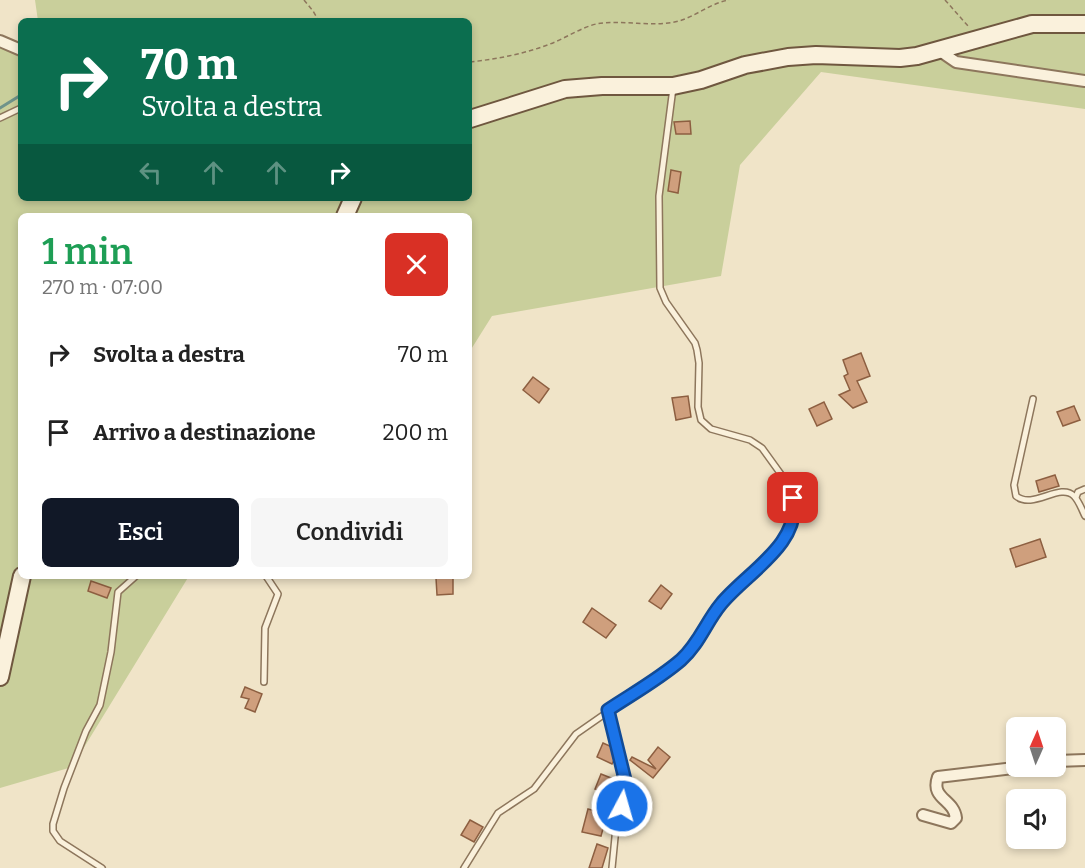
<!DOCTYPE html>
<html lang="it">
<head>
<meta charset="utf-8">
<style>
	:root { --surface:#fff; --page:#f6f6f6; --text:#222; --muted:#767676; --accent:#111827 }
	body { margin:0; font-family:Bitter,serif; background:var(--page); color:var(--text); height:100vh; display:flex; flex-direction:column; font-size:22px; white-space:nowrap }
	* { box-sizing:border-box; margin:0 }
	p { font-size:20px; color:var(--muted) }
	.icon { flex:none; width:33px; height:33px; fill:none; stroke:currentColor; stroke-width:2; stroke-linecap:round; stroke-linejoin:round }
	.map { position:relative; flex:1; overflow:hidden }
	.panel { position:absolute; left:18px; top:213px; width:454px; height:366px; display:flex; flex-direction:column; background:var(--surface); border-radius:9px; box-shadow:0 3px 9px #0003 }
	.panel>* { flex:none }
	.hud { position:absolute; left:18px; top:18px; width:454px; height:183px; border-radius:9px; box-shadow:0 3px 9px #0003; background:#0b6e4f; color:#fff; overflow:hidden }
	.needle { width:39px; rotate:3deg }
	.tools { position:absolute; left:1006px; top:717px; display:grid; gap:12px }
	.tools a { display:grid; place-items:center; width:60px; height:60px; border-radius:9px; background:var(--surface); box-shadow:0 3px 9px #0003; font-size:30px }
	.pin { position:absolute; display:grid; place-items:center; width:51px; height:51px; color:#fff; margin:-26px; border-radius:12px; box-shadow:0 3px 9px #0006 }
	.me { position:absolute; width:66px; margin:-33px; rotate:6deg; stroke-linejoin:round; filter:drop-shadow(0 0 4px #0008) }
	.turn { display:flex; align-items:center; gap:21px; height:126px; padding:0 24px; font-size:27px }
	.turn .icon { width:78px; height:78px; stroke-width:2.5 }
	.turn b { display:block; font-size:42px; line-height:51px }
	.lanes { display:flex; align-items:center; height:57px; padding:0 24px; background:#0003; justify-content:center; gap:30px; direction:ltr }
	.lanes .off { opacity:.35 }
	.round { display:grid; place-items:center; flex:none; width:63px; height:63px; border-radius:9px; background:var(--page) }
	.overview { display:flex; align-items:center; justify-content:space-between; height:102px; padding:0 24px }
	h1 { font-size:36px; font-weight:600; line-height:45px; color:#1e9e55 }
	.button { display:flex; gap:12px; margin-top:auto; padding:12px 24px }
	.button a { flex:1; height:69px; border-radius:9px; background:var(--accent); color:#fff; font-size:24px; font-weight:600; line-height:69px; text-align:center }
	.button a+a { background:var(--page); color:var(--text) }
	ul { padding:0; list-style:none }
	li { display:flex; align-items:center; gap:18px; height:78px; padding:0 24px }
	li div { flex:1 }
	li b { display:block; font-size:22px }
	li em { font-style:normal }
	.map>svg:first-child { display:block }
	.green { fill:#c9cf9b }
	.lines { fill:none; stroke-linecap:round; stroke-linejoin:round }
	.stream { stroke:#6f938a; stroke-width:3 }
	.building { fill:#cf9f7d; stroke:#8d5f41; stroke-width:1.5 }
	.lane-casing { stroke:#8d765c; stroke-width:8 }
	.street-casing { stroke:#8d765c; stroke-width:14 }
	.secondary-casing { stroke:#6f573f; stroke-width:20 }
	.path { stroke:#8d765c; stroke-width:1.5; stroke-dasharray:4.5 3; stroke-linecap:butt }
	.lane { stroke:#faf1dc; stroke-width:5 }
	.street { stroke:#faf1dc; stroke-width:10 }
	.secondary { stroke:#faf1dc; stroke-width:16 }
	.route-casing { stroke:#114b97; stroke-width:15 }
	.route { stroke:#1a73e8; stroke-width:10 }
</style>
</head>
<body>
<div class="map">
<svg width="1085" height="868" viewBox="0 0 1085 868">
	<rect width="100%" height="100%" fill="#f0e4c8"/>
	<!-- green -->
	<path class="green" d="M35,0H1085V109L821,72L740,165L721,276L492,316L470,351V216H21V576H189L72,767L0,788V45L21,55V198H470V21H38Z"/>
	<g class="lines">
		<!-- stream -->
		<path class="stream" d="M0,108L21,95"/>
	</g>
	<!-- building -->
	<g class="building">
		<path d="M690,121L691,134H676L674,122Z"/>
		<path d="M671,170L681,172L678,193L668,191Z"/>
		<path d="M861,353L870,376L857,381L867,402L853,408L839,395L850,390L844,376L848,374L843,360Z"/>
		<path d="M533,377L549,389L539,403L523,390Z"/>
		<path d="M688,396L691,417L676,420L672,398Z"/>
		<path d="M824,402L832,419L817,426L809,409Z"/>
		<path d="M1074,406L1080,420L1063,426L1057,412Z"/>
		<path d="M1055,475L1059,486L1039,492L1036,481Z"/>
		<path d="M1040,539L1046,557L1016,567L1010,549Z"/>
		<path d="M453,577V594L437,595L436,578Z"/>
		<path d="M91,581L111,588L107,598L88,591Z"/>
		<path d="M661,585L672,594L661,609L649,601Z"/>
		<path d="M592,608L616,625L606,638L583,622Z"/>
		<path d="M245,687L262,694L255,712L245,708L249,699L241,697Z"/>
		<path d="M603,743L612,747L615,758L612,764L597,757Z"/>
		<path d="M658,747L670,757L653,778L630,760L632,757L656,769L648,760Z"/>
		<path d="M601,774L616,780L610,795L595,789Z"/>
		<path d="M588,809L607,814L601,836L582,832Z"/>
		<path d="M470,820L483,827L474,842L461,835Z"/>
		<path d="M597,844L608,848L602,868H589Z"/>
	</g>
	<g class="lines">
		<defs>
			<g id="lane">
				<path d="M0,118L21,108"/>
				<path d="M1033,399L1014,485L1016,496C1033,510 1060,482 1074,496C1079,501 1082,510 1085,516"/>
				<path d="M1076,497L1078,492L1085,489"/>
				<path d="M264,682L265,628L278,594L266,576"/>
				<path d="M608,710L627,788L617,817L612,868"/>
				<path d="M102,868L60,841L53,831V824L64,788L86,731L100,705L111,652L118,592L136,576"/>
				<path d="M464,868L498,813L534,789L576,734L675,665L691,651L716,610L727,596L770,557L793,520L794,506L788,484L762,448L750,440L711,429L701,420L698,407L699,363L697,350L695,343L666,302L660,288L659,196L673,88"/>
			</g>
			<g id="street">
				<path d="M0,41L21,50"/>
				<path d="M940,51L956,62L1085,81"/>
				<path d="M1056,761L1085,760"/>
				<path d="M923,815L951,823L956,818C954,799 930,799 938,777L1031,766"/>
			</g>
			<g id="secondary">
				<path d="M470,119L565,89L602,86H673L701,80L745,65L788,57L816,55L900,58L917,56L1032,24H1085"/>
				<path d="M345,216L353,198"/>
				<path d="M0,677L22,576"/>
			</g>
		</defs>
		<!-- lane casing -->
		<use href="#lane" class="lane-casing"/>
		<!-- street casing -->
		<use href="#street" class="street-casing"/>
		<!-- secondary casing -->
		<use href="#secondary" class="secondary-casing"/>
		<!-- path -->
		<g class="path">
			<path d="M304,0L313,11L319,21"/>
			<path d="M945,0L968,26"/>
			<path d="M470,62C497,59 524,54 550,44C566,38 580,28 596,24C623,19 652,28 679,21C696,16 711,3 729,0"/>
		</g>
		<!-- lane -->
		<use href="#lane" class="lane"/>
		<!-- street -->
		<use href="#street" class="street"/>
		<!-- secondary -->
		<use href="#secondary" class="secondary"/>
	</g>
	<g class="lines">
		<defs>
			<path id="route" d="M622,806L627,788L608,710C632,694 659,679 681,660C699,644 706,622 721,604C746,573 802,544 793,498"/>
		</defs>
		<!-- route casing -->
		<use href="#route" class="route-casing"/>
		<!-- route -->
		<use href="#route" class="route"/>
	</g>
</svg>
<div class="tools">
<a><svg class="needle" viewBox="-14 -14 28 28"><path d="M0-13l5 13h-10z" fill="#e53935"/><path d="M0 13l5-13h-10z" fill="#767676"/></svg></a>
<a><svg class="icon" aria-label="sound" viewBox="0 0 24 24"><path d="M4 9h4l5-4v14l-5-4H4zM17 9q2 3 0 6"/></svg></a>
</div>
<div class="pin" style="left:793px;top:498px;background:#d93025"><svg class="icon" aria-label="arrive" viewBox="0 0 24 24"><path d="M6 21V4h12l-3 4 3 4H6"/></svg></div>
<svg class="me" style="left:622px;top:806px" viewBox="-20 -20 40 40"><circle r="17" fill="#1a73e8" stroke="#fff" stroke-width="3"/><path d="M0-11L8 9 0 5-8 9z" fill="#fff"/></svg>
<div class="hud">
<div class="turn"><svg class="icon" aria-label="right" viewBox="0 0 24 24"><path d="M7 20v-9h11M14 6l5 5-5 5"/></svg><div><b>70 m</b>Svolta a destra</div></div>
<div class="lanes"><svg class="icon off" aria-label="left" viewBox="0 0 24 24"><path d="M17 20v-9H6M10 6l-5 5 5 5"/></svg><svg class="icon off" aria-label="ahead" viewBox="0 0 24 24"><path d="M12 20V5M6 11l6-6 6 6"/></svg><svg class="icon off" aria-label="ahead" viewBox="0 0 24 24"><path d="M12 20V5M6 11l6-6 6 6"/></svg><svg class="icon" aria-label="right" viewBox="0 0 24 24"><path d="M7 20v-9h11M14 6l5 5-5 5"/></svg></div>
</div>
<section class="panel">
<div class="overview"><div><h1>1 min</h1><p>270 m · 07:00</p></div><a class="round" style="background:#d93025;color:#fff"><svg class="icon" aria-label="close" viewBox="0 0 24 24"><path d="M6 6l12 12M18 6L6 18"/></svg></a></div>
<ul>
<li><svg class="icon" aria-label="right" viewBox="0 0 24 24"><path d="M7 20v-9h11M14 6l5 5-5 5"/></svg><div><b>Svolta a destra</b></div><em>70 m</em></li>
<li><svg class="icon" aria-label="arrive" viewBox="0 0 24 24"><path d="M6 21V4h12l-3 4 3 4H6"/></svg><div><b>Arrivo a destinazione</b></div><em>200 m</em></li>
</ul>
<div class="button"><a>Esci</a><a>Condividi</a></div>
</section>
</div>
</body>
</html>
